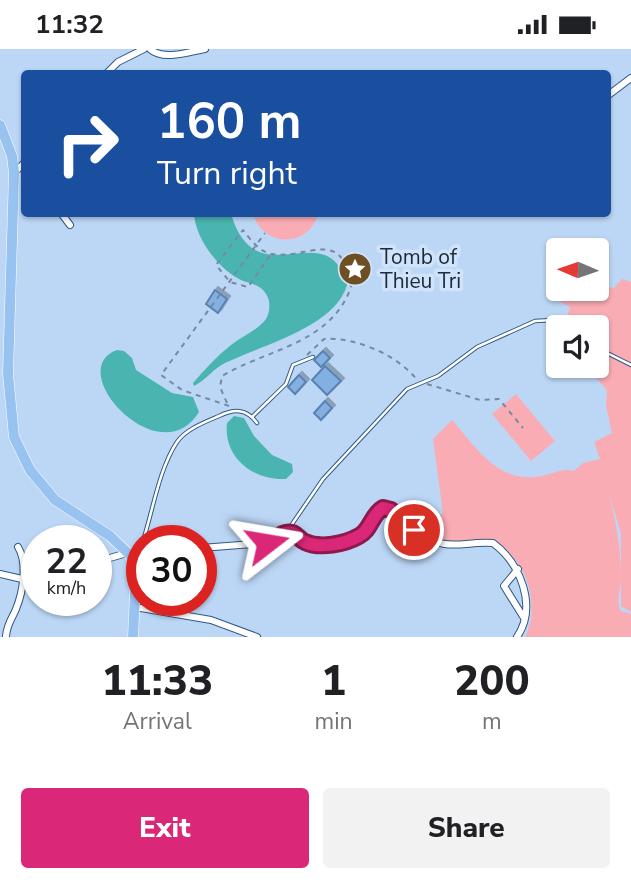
<!DOCTYPE html>
<html lang="en">
<head>
<meta charset="utf-8">
<style>
	:root { --surface:#fff; --page:#f2f2f2; --text:#202124; --muted:#757577; --accent:#db2777 }
	body { margin:0; font-family:"Nunito Sans",sans-serif; background:var(--page); color:var(--text); height:100vh; display:flex; flex-direction:column; font-size:26px; white-space:nowrap }
	* { box-sizing:border-box; margin:0 }
	p { font-size:23px; color:var(--muted) }
	.icon { flex:none; width:38px; height:38px; fill:none; stroke:currentColor; stroke-width:2; stroke-linecap:round; stroke-linejoin:round }
	.map { position:relative; height:588px; overflow:hidden }
	.panel { display:flex; flex-direction:column; background:var(--surface); flex:1 }
	.panel>* { flex:none }
	.guide { position:absolute; left:21px; top:21px; width:590px; height:147px; border-radius:7px; box-shadow:0 2px 5px #0004; background:#1a4fa0; color:#fff; overflow:hidden }
	.needle { width:46px; rotate:272deg }
	.fabs { position:absolute; left:546px; top:189px; display:grid; gap:14px }
	.fabs a { display:grid; place-items:center; width:63px; height:63px; border-radius:7px; background:var(--surface); box-shadow:0 2px 5px #0004; font-size:35px }
	.speed { position:absolute; left:21px; top:476px; display:flex; gap:14px; font-size:35px; font-weight:700; text-align:center }
	.speed>* { display:grid; place-content:center; width:91px; height:91px; border-radius:50%; background:var(--surface); box-shadow:0 2px 5px #0004; line-height:1 }
	.speed small { font-size:18px; font-weight:400 }
	.speed .limit { border:10px solid #d22; background:#fff; color:#111 }
	.pin { position:absolute; display:grid; place-items:center; width:60px; height:60px; color:#fff; margin:-30px; border:4px solid #fff; border-radius:50%; box-shadow:0 2px 7px #0007 }
	.me { position:absolute; width:77px; margin:-38px; rotate:76deg; stroke-linejoin:round; filter:drop-shadow(0 0 5px #0008) }
	.turn { display:flex; align-items:center; gap:24px; height:147px; padding:0 21px; font-size:32px }
	.turn .icon { width:91px; height:91px; stroke-width:2.5 }
	.turn b { display:block; font-size:49px; line-height:60px }
	.eta { display:flex; justify-content:space-evenly; align-items:center; height:119px; text-align:center }
	.eta b { font-size:42px; font-weight:800; line-height:49px }
	.primary-button { display:flex; gap:14px; margin-top:auto; padding:14px 21px }
	.primary-button a { flex:1; height:80px; border-radius:7px; background:var(--accent); color:#fff; font-size:28px; font-weight:800; line-height:80px; text-align:center }
	.primary-button a+a { background:var(--page); color:var(--text) }
	.status { display:flex; justify-content:space-between; align-items:center; height:49px; padding:0 35px; background:var(--surface); direction:ltr }
	.status svg { height:19px; fill:currentColor }
	.map>svg:first-child { display:block }
	.green { fill:#faacb4 }
	.water { fill:#4ab4b0 }
	.building { fill:#84afe1; stroke:#5982b1; stroke-width:2; filter:url(#shadow) }
	.lines { fill:none; stroke-linecap:round; stroke-linejoin:round }
	.service-casing { stroke:#305884; stroke-width:4.5 }
	.minor-casing { stroke:#305884; stroke-width:8 }
	.trunk-casing { stroke:#fff; stroke-width:11 }
	.path { stroke:#748aa4; stroke-width:2; stroke-dasharray:5 5; stroke-linecap:butt }
	.service { stroke:#fff; stroke-width:2.5 }
	.minor { stroke:#fff; stroke-width:6 }
	.trunk { stroke:#98c2f0; stroke-width:10 }
	.route-casing { stroke:#8e194d; stroke-width:18 }
	.route { stroke:#db2777; stroke-width:12 }
	.labels { text-anchor:middle; dominant-baseline:central; stroke-width:7; stroke-linejoin:round; paint-order:stroke }
	.poi-label { font-size:21px; fill:#1a2b3f; stroke:#d1e3f8; text-anchor:start }
</style>
</head>
<body>
<div class="status"><b>11:32</b><svg viewBox="0 0 49 12"><path d="M0 12V9h3v3zM5 12V6h3v6zM10 12V3h3v9zM15 12V0h3v12zM26 1h20v11H26zM47 4h2v5h-2z"/></svg></div>
<div class="map">
<svg width="631" height="588" viewBox="0 0 631 588">
	<defs>
		<filter id="shadow"><feDropShadow dx="3" dy="-3" stdDeviation="0" flood-color="#0004"/></filter>
	</defs>
	<rect width="100%" height="100%" fill="#bcd7f6"/>
	<!-- green -->
	<g class="green">
		<path d="M253,165V164L318,165C308,200 263,198 253,165Z"/>
		<path d="M622,230L631,233V563L621,557V484L608,442C616,471 621,499 621,530C621,541 615,551 621,562L631,565V588H525C542,556 525,504 490,492C480,488 468,493 458,493C436,493 416,479 400,465L420,460L424,471L443,465L433,390L452,371C476,398 496,432 536,428C548,427 562,418 574,422L583,414L600,410L594,393L612,384L606,357L607,341L586,317H597V278H558V284L545,268L565,274L570,258L551,248L558,234V240H597V236L614,239Z"/>
		<path d="M516,345L555,392L531,412L492,365Z"/>
	</g>
	<!-- water -->
	<g class="water">
		<path d="M194,165H231C257,251 327,162 347,236C335,278 262,296 225,314C213,320 206,331 194,337L193,334C205,320 217,307 231,296C242,287 258,281 266,270C270,263 271,252 266,245C261,236 252,235 243,232C219,221 196,191 194,165Z"/>
		<path d="M117,301L124,302L132,309L136,321L172,344L193,348L199,363C160,427 62,321 117,301Z"/>
		<path d="M234,367L244,369L254,387L272,406L292,415L293,423L286,430C253,432 223,408 227,374Z"/>
	</g>
	<!-- building -->
	<g class="building">
		<path d="M215,241L227,250L218,264L206,255Z"/>
		<path d="M323,302L330,309L321,318L314,311Z"/>
		<path d="M325,317L341,332L327,346L312,331Z"/>
		<path d="M299,326L306,333L295,345L288,338Z"/>
		<path d="M325,352L332,359L321,371L314,364Z"/>
	</g>
	<g class="lines">
		<defs>
			<g id="service">
				<path d="M597,299L631,316"/>
				<path d="M252,368L286,335L293,316L313,308"/>
				<path d="M288,481L323,430L407,340L438,327L477,298L535,272L554,271L573,278"/>
				<path d="M143,492C153,461 159,420 177,393C186,380 205,373 219,367C234,360 246,359 257,374"/>
			</g>
			<g id="minor">
				<path d="M150,0C163,12 189,3 205,0"/>
				<path d="M107,24L118,13L144,0"/>
				<path d="M607,47L631,29"/>
				<path d="M14,124L24,114"/>
				<path d="M61,164L70,176"/>
				<path d="M201,499L267,494L287,483C296,485 298,490 306,493C322,499 350,495 363,484C372,476 373,466 383,459C397,463 403,474 414,481C449,505 458,492 493,494C520,514 538,557 517,588"/>
				<path d="M131,507L142,500"/>
				<path d="M96,513L127,504"/>
				<path d="M518,520L504,537L524,569"/>
				<path d="M0,525L22,530L37,527"/>
				<path d="M135,558L211,571L257,588"/>
				<path d="M6,587C7,575 12,570 16,560C23,543 28,514 18,498"/>
			</g>
			<path id="trunk" d="M0,76L12,107L14,124L8,325L14,388L30,421L55,451L110,487L131,507L136,523L133,588"/>
		</defs>
		<!-- service casing -->
		<use href="#service" class="service-casing"/>
		<!-- minor casing -->
		<use href="#minor" class="minor-casing"/>
		<!-- trunk casing -->
		<use href="#trunk" class="trunk-casing"/>
		<!-- path -->
		<g class="path">
			<path d="M307,306L324,290C356,288 398,306 418,332"/>
			<path d="M427,335L480,351L499,350L523,379"/>
			<path d="M227,354L220,338L222,327C267,300 331,295 351,238C343,176 307,211 272,205C259,203 251,191 243,181L216,216L230,233L248,238L271,205"/>
			<path d="M229,357L182,341L161,326L265,184"/>
		</g>
		<!-- service -->
		<use href="#service" class="service"/>
		<!-- minor -->
		<use href="#minor" class="minor"/>
		<!-- trunk -->
		<use href="#trunk" class="trunk"/>
	</g>
	<g class="lines">
		<defs>
			<path id="route" d="M267,494C273,492 280,485 286,484C295,481 298,490 305,493C320,500 345,495 359,487C371,481 371,466 383,459L391,461L414,481"/>
		</defs>
		<!-- route casing -->
		<use href="#route" class="route-casing"/>
		<!-- route -->
		<use href="#route" class="route"/>
	</g>
	<!-- icons -->
	<defs>
		<symbol id="sight-disc" viewBox="-11 -11 22 22"><circle r="9.5" fill="#6e4f24" stroke="#d1e3f8"/><path d="M0-6L1.8-2.2L6-1.7L2.9 1.2L3.7 5.4L0 3.3L-3.7 5.4L-2.9 1.2L-6-1.7L-1.8-2.2Z" fill="#fff"/></symbol>
	</defs>
	<g fill-rule="evenodd">
		<use href="#sight-disc" x="336" y="201" width="38" height="38"/>
	</g>
	<g class="labels">
		<!-- poi labels -->
		<g class="poi-label">
			<text x="380" y="208">Tomb of<tspan x="380" dy="24">Thieu Tri</tspan></text>
		</g>
	</g>
</svg>
<div class="fabs">
<a><svg class="needle" viewBox="-14 -14 28 28"><path d="M0-13l5 13h-10z" fill="#e53935"/><path d="M0 13l5-13h-10z" fill="#757577"/></svg></a>
<a><svg class="icon" aria-label="sound" viewBox="0 0 24 24"><path d="M4 9h4l5-4v14l-5-4H4zM17 9q2 3 0 6"/></svg></a>
</div>
<div class="speed"><div>22<small>km/h</small></div><div class="limit">30</div></div>
<div class="pin" style="left:414px;top:481px;background:#d93025"><svg class="icon" aria-label="arrive" viewBox="0 0 24 24"><path d="M6 21V4h12l-3 4 3 4H6"/></svg></div>
<svg class="me" style="left:267px;top:494px" viewBox="-20 -20 40 40"><path d="M0-17L14 15 0 8-14 15z" fill="#db2777" stroke="#fff" stroke-width="4"/></svg>
<div class="guide">
<div class="turn"><svg class="icon" aria-label="right" viewBox="0 0 24 24"><path d="M7 20v-9h11M14 6l5 5-5 5"/></svg><div><b>160 m</b>Turn right</div></div>
</div>
</div>
<section class="panel">
<div class="eta">
<div><b>11:33</b><p>Arrival</p></div>
<div><b>1</b><p>min</p></div>
<div><b>200</b><p>m</p></div>
</div>
<div class="primary-button"><a>Exit</a><a>Share</a></div>
</section>
</body>
</html>
